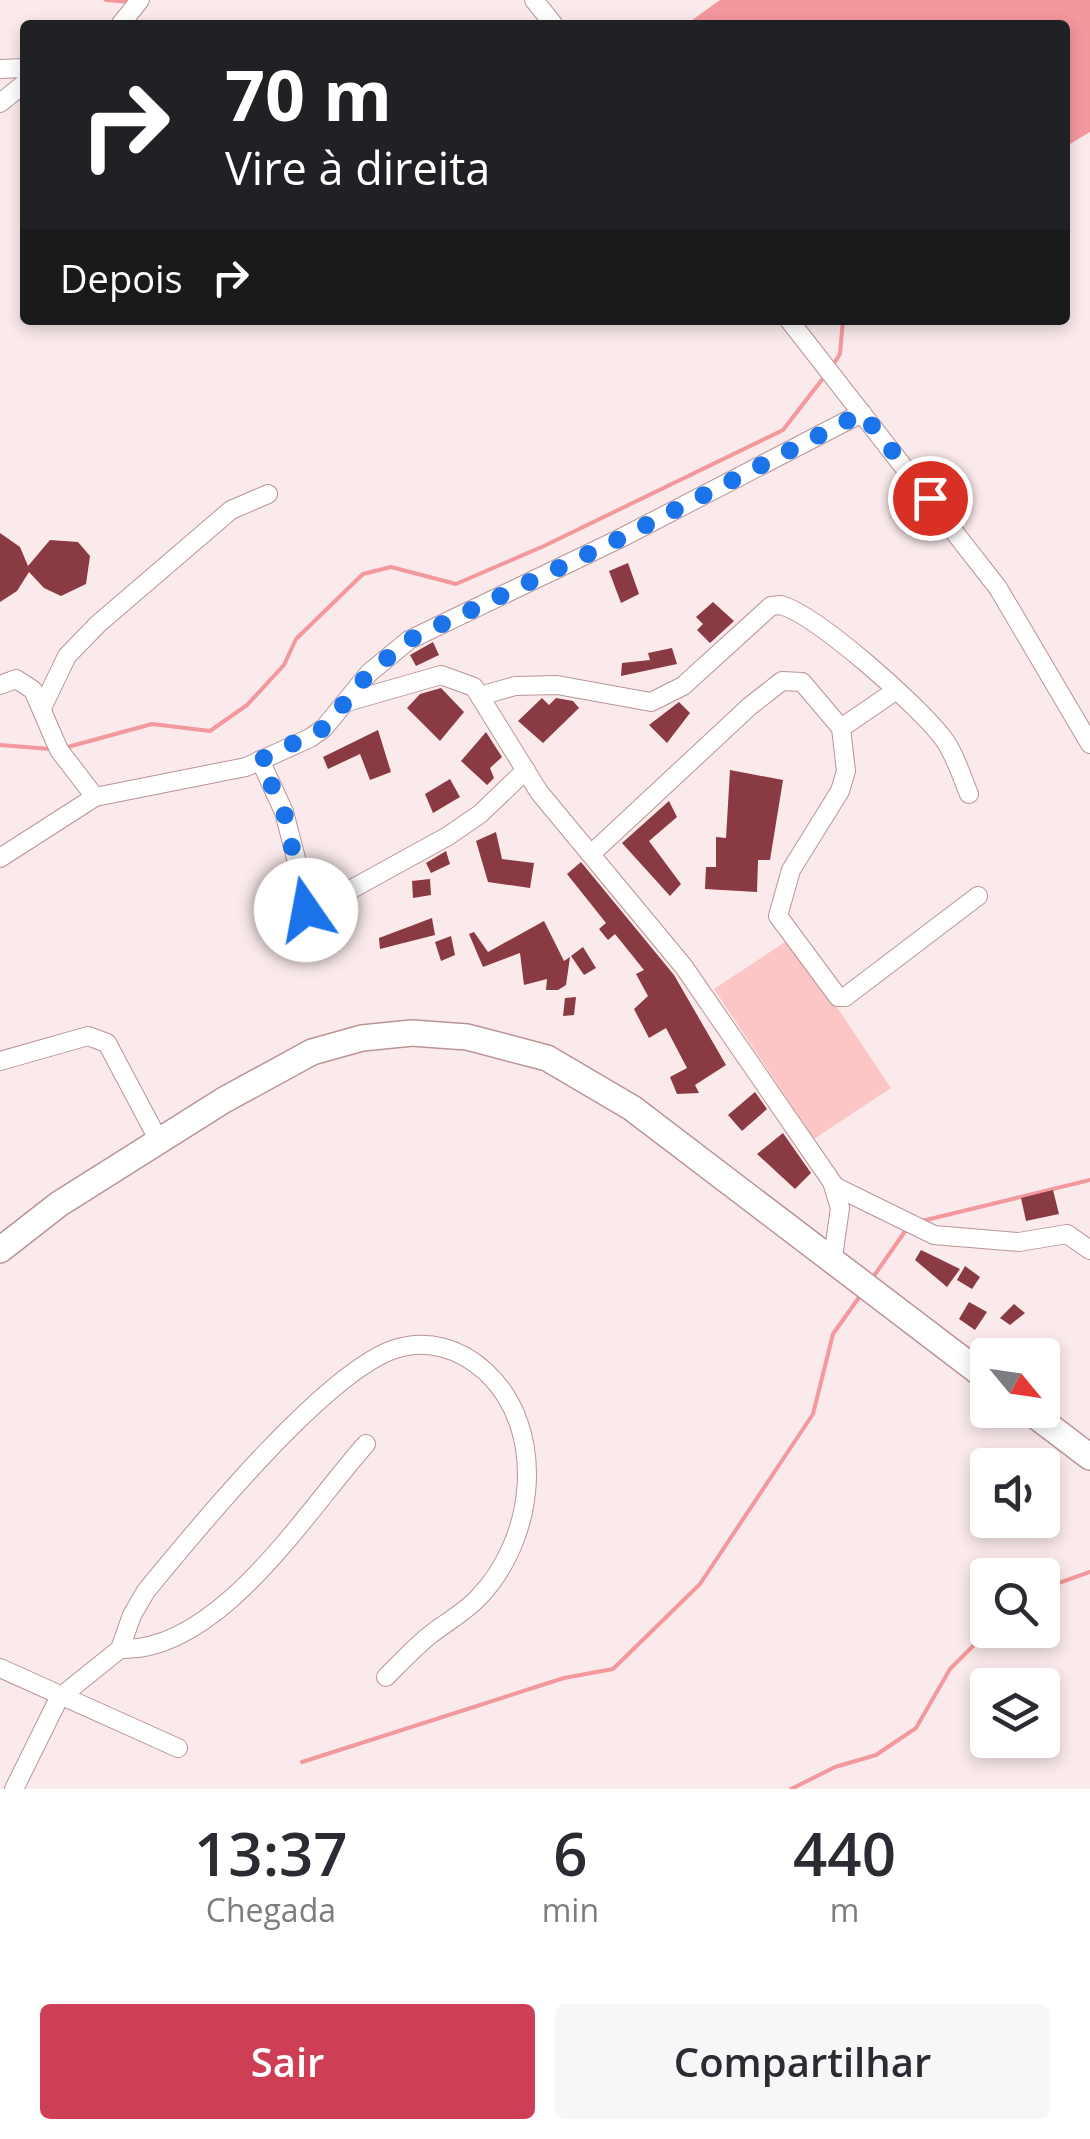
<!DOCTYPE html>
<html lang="pt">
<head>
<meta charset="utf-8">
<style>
	:root { --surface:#fff; --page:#f7f7f7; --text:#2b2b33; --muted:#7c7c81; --accent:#ce3e54 }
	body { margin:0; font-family:"Open Sans",sans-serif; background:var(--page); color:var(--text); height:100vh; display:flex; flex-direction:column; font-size:38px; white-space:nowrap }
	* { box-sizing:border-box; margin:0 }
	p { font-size:32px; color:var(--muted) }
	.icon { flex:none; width:55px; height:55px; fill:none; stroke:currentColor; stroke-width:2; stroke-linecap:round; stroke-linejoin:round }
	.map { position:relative; height:1789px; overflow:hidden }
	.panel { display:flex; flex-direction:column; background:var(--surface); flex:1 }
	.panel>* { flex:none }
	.top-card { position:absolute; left:20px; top:20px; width:1050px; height:305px; border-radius:10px; box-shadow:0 5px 15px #0003; background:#202124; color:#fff; overflow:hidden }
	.needle { width:65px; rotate:119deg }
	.controls { position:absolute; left:970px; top:1338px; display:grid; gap:20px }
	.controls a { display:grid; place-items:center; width:90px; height:90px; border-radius:10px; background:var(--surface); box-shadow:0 5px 15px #0003; font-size:50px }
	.pin { position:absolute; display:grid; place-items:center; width:85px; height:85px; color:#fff; margin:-42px; border:5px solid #fff; border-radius:50%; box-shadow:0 2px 10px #0007 }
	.me { position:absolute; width:110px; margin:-55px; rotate:348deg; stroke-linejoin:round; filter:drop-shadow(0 0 8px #0008) }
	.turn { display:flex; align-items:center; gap:35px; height:210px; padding:0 40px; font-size:45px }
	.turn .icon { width:130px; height:130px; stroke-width:2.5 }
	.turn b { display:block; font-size:70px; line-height:85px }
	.then { display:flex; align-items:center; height:95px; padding:0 40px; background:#0003; gap:20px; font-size:38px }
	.eta { display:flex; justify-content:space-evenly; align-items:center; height:170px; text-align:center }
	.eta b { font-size:60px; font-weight:600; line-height:70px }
	.primary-button { display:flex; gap:20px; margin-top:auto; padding:20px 40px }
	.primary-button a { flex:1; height:115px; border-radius:10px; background:var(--accent); color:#fff; font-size:40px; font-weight:600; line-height:115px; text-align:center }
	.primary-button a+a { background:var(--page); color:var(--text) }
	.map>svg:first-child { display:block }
	.green { fill:#fcc6c7 }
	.water { fill:#f3989d }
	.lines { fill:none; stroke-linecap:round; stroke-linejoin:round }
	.stream { stroke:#f3989d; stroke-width:4 }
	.building { fill:#8a3a42 }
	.street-casing { stroke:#ba9495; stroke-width:20 }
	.primary-casing { stroke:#ba9495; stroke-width:28 }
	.street { stroke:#fff; stroke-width:18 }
	.primary { stroke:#fff; stroke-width:25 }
	.route { stroke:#1a73e8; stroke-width:18; stroke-dasharray:0 32.4 }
</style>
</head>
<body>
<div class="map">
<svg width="1090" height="1789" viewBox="0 0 1090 1789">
	<rect width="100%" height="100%" fill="#fbeaeb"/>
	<!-- green -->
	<path class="green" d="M791,938L891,1088L814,1139L714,989Z"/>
	<!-- water -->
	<path class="water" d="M720,0H1090V132L1065,147V25H685Z"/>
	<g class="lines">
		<!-- stream -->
		<g class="stream">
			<path d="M106,0L131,2"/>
			<path d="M833,365L840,354L843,320"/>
			<path d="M0,745L50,749"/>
			<path d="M64,748L152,724L210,731L247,705L284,665L296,639L363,574L391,567L456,584L544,546L783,430L824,377"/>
			<path d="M922,1221L1090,1180"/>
			<path d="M871,1280L906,1230"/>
			<path d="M1042,1589L1090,1572"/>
			<path d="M302,1762L564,1678L613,1669L700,1584L813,1414L833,1334L860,1296"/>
			<path d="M791,1789L835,1767L876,1755L916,1728L950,1669L989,1630"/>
		</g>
	</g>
	<!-- building -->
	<g class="building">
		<path d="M0,533L20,547L28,566L50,540L78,542L90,556L86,584L61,596L44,588L29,572L17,591L0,602Z"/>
		<path d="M628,563L639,594L621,603L609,571Z"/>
		<path d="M713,602L734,621L710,643L697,630L703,624L696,617Z"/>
		<path d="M433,642L439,655L416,666L410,655Z"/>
		<path d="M672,648L677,664L621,676L622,663L650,660L648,653Z"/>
		<path d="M441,688L464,712L440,741L407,708L420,694Z"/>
		<path d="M542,698L549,705L556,698L573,701L579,708L543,743L518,721Z"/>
		<path d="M679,702L690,713L667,743L649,725Z"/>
		<path d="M378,730L391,772L370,780L360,754L328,769L323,757Z"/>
		<path d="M486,732L502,757L490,768L494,778L487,785L461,761Z"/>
		<path d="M730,770L783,780L770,860H758L757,892L705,889L706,867H716V837L726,838Z"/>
		<path d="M450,779L460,797L433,813L425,794Z"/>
		<path d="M669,801L677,817L649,841L681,884L670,896L622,843Z"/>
		<path d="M496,832L502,859L534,863L530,888L488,882L476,841Z"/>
		<path d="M446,851L450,864L431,873L426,863Z"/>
		<path d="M581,862L674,975L726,1065L695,1085L699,1093L677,1094L670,1077L687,1068L666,1028L649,1038L634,1009L648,996L636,974L644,970L615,934L608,940L599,929L606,923L567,874Z"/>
		<path d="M430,879L431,895L413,898L412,881Z"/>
		<path d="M432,918L435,935L380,949L379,938Z"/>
		<path d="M544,921L564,961L570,957L566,985L558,990H546L547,979L524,985L520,953L483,967L469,934L474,932L488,952Z"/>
		<path d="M451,936L455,955L441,961L435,942Z"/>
		<path d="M583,947L596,968L584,975L571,956Z"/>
		<path d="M576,997L574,1015L563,1016L565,998Z"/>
		<path d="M755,1092L767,1109L742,1131L728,1115Z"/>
		<path d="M783,1133L811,1173L795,1189L757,1154Z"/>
		<path d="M1053,1190L1059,1214L1026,1221L1021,1198Z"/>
		<path d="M921,1250L960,1269L947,1287L915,1260Z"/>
		<path d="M965,1266L980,1277L972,1289L957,1280Z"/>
		<path d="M969,1302L987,1312L975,1330L959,1319Z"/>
		<path d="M1014,1304L1025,1313L1010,1325L1000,1318Z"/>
	</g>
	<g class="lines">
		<defs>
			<g id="street">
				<path d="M534,0L554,25"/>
				<path d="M120,25L140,0"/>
				<path d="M0,69L25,68"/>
				<path d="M0,103L25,83"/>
				<path d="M789,320L998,588L1090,744"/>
				<path d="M0,685L16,679L33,690L59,750L95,797L246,767L310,738L324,728L369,673L409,640L621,538L862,413"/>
				<path d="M480,696L515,686L557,685L651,702L683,686L771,606L781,605C818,616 918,705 943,738C955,754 961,775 969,794"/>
				<path d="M347,702L441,675L474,687L539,792L684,967L832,1182L840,1208L833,1257"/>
				<path d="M42,708L67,656L98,624L231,510L268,494"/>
				<path d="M841,728L895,691"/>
				<path d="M260,760L284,812L310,912L448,836L480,814L526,770"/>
				<path d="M591,854L750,706L782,681L802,682L841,728L846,771L840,791L791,870L778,916L838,997H845L978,896"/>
				<path d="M0,858L95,797"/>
				<path d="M0,1061L88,1036L107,1043L159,1141"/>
				<path d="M834,1186L934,1235L1019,1242L1067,1234L1090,1250"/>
				<path d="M120,1649C219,1653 306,1511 366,1444"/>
				<path d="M0,1668L178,1748"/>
				<path d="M14,1789L59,1698L120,1649L132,1615L146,1591C196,1530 325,1372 395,1349C428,1338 461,1349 486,1372C548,1430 535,1540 478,1598C465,1612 445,1623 430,1635C414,1648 400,1663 386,1677"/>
			</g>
			<g id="primary">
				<path d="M0,1250L59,1204L224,1100L312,1052L362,1038L412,1033L467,1037L547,1058L632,1108L988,1379"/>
				<path d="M1028,1410L1090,1457"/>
			</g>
		</defs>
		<!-- street casing -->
		<use href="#street" class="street-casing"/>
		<!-- primary casing -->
		<use href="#primary" class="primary-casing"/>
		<!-- street -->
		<use href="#street" class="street"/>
		<!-- primary -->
		<use href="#primary" class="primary"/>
	</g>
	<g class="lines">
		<!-- route -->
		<path class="route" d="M306,910L284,812L260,760L324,728L369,673L409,640L621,538L862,413L930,498"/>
	</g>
</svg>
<div class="controls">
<a><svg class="needle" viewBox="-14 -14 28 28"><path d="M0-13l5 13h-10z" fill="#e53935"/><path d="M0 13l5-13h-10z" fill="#7c7c81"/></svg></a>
<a><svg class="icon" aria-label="sound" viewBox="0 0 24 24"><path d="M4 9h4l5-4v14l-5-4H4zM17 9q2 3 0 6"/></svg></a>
<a><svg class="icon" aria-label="search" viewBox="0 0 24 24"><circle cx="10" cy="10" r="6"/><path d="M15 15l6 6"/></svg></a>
<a><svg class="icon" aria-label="layers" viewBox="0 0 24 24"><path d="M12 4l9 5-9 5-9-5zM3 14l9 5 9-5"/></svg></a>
</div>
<div class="pin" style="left:930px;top:498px;background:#d93025"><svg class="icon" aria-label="arrive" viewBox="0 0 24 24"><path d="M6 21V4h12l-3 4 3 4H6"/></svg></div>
<svg class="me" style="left:306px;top:910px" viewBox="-20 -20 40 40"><circle r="19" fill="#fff"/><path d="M0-13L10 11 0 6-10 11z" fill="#1a73e8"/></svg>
<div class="top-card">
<div class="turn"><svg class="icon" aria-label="right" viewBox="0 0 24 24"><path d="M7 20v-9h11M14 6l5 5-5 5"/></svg><div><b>70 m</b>Vire à direita</div></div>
<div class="then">Depois<svg class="icon" aria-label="right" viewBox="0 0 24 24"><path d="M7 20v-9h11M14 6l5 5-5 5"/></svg></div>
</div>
</div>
<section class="panel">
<div class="eta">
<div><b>13:37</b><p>Chegada</p></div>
<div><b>6</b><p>min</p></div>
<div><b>440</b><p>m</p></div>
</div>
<div class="primary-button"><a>Sair</a><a>Compartilhar</a></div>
</section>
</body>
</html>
